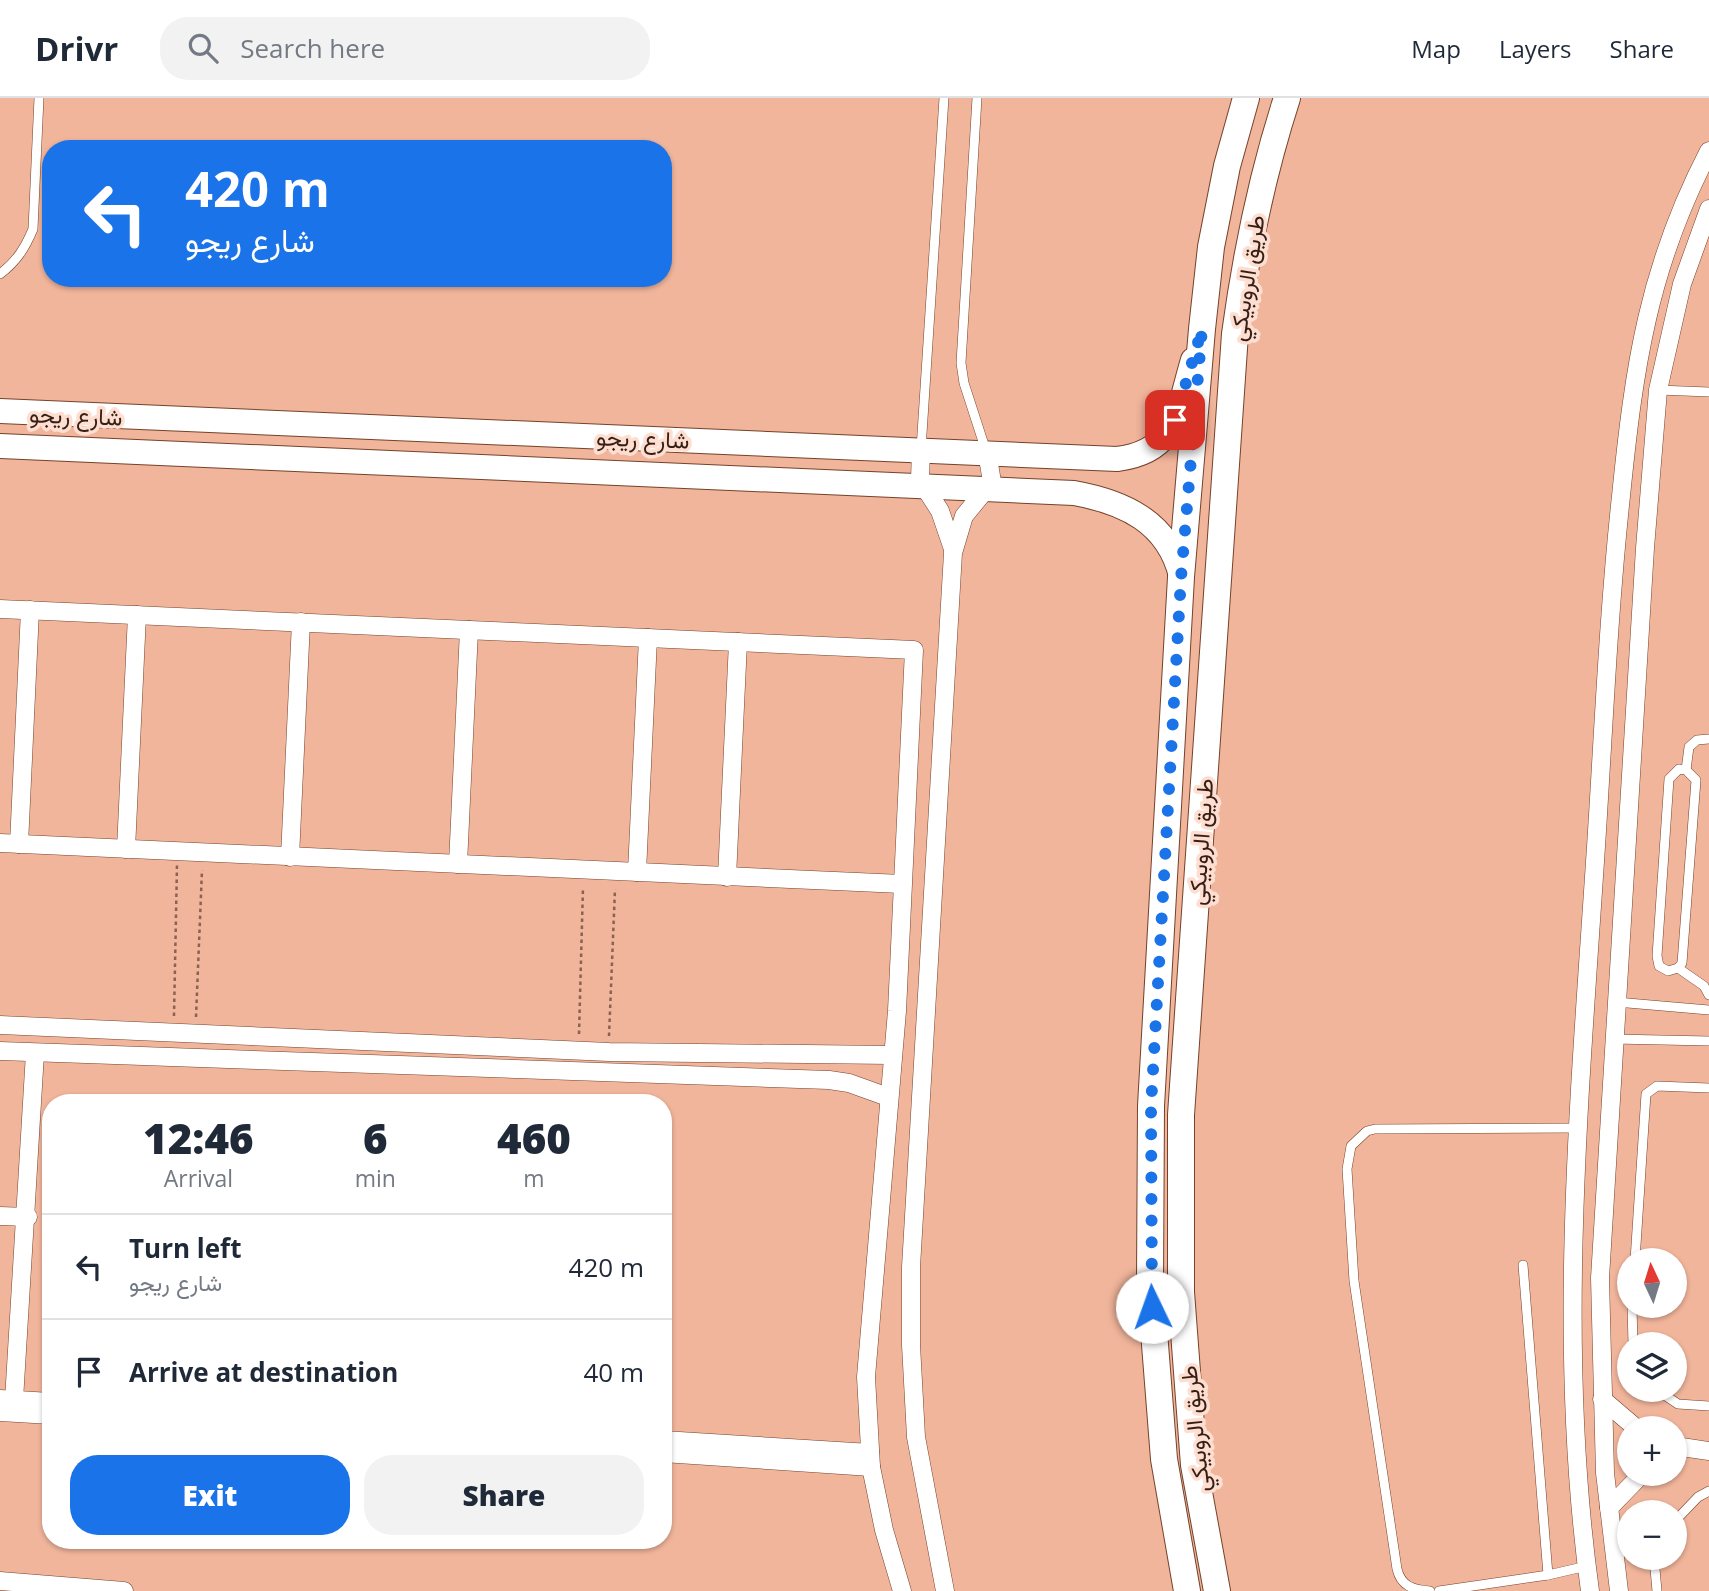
<!DOCTYPE html>
<html lang="en">
<head>
<meta charset="utf-8">
<style>
	:root { --surface:#fff; --page:#f2f2f3; --text:#1f2937; --muted:#747a83; --line:#e0e1e3; --accent:#1a73e8 }
	body { margin:0; font-family:"Open Sans",Vazirmatn,sans-serif; background:var(--page); color:var(--text); height:100vh; display:flex; flex-direction:column; font-size:26px; white-space:nowrap }
	* { box-sizing:border-box; margin:0 }
	p { font-size:23px; color:var(--muted) }
	.icon { flex:none; width:38px; height:38px; fill:none; stroke:currentColor; stroke-width:2; stroke-linecap:round; stroke-linejoin:round }
	.map { position:relative; flex:1; overflow:hidden }
	.drawer { position:absolute; left:42px; top:996px; width:630px; height:455px; display:flex; flex-direction:column; background:var(--surface); border-radius:28px; box-shadow:0 2px 5px #0004 }
	.drawer>* { flex:none }
	.hud { position:absolute; left:42px; top:42px; width:630px; height:147px; border-radius:28px; box-shadow:0 2px 5px #0004; background:#1a73e8; color:#fff; overflow:hidden }
	.needle { width:46px; rotate:356deg }
	.controls { position:absolute; left:1617px; top:1150px; display:grid; gap:14px }
	.controls a { display:grid; place-items:center; width:70px; height:70px; border-radius:50%; background:var(--surface); box-shadow:0 2px 5px #0004; font-size:35px }
	.pin { position:absolute; display:grid; place-items:center; width:60px; height:60px; color:#fff; margin:-30px; border-radius:14px; box-shadow:0 4px 10px #0006 }
	.me { position:absolute; width:77px; margin:-38px; rotate:357deg; stroke-linejoin:round; filter:drop-shadow(0 0 5px #0008) }
	.turn { display:flex; align-items:center; gap:24px; height:147px; padding:0 28px; font-size:32px }
	.turn .icon { width:91px; height:91px; stroke-width:2.5 }
	.turn b { display:block; font-size:49px; line-height:60px }
	.eta { display:flex; justify-content:space-evenly; align-items:center; height:119px; text-align:center }
	.eta b { font-size:42px; font-weight:800; line-height:49px }
	.primary-button { display:flex; gap:14px; margin-top:auto; padding:14px 28px }
	.primary-button a { flex:1; height:80px; border-radius:28px; background:var(--accent); color:#fff; font-size:28px; font-weight:800; line-height:80px; text-align:center }
	.primary-button a+a { background:var(--page); color:var(--text) }
	ul { padding:0; list-style:none }
	li { display:flex; align-items:center; gap:21px; height:105px; padding:0 28px; border-top:2px solid var(--line) }
	li div { flex:1 }
	li b { display:block; font-size:26px }
	li em { font-style:normal }
	header { display:flex; align-items:center; gap:42px; box-sizing:border-box; height:98px; padding:0 35px; background:var(--surface); border-bottom:2px solid var(--line) }
	header strong { font-size:33px }
	nav { display:flex; gap:38px; margin-inline-start:auto; font-size:24px }
	.search { width:490px; height:63px; background:var(--page); display:flex; align-items:center; gap:18px; box-sizing:border-box; padding:0 24px; border-radius:28px; color:var(--muted); font-size:26px }
	.map>svg:first-child { display:block }
	.lines { fill:none; stroke-linecap:round; stroke-linejoin:round }
	.service-casing { stroke:#74422a; stroke-width:10 }
	.minor-casing { stroke:#74422a; stroke-width:19 }
	.secondary-casing { stroke:#74422a; stroke-width:26 }
	.primary-casing { stroke:#74422a; stroke-width:28 }
	.path { stroke:#8a6251; stroke-width:2.5; stroke-dasharray:3.5 3.5; stroke-linecap:butt }
	.service { stroke:#fff; stroke-width:9 }
	.minor { stroke:#fff; stroke-width:18 }
	.secondary { stroke:#fff; stroke-width:24 }
	.primary { stroke:#fff; stroke-width:26 }
	.route { stroke:#1a73e8; stroke-width:12; stroke-dasharray:0 21.6 }
	.labels { text-anchor:middle; dominant-baseline:central; stroke-width:7; stroke-linejoin:round; paint-order:stroke }
	.street-label { font-size:23px; fill:#351e14; stroke:#fdded0 }
</style>
</head>
<body>
<header>
<strong>Drivr</strong>
<div class="search"><svg class="icon" aria-label="search" viewBox="0 0 24 24"><circle cx="10" cy="10" r="6"/><path d="M15 15l6 6"/></svg>Search here</div>
<nav><a>Map</a><a>Layers</a><a>Share</a></nav>
</header>
<div class="map">
<svg width="1709" height="1493" viewBox="0 0 1709 1493">
	<rect width="100%" height="100%" fill="#f1b59b"/>
	<g class="lines">
		<defs>
			<g id="service">
				<path d="M977,0L961,265L964,285L986,353"/>
				<path d="M0,176C17,163 25,150 33,131L39,0"/>
				<path d="M1658,292L1709,294"/>
				<path d="M921,351L944,0"/>
				<path d="M1679,671L1686,672L1696,682L1682,865L1678,870L1668,873L1659,868L1657,858L1669,681Z"/>
				<path d="M1686,672L1689,649L1697,642L1709,641"/>
				<path d="M1678,870L1704,888L1709,897"/>
				<path d="M1616,904L1709,912"/>
				<path d="M1613,941L1709,943"/>
				<path d="M1635,1162L1646,996L1657,988L1709,990"/>
				<path d="M1523,1167L1548,1477L1587,1468"/>
				<path d="M1632,1208L1633,1246"/>
				<path d="M1657,1292L1678,1306L1709,1308"/>
				<path d="M1675,1423L1698,1399L1709,1393"/>
				<path d="M1654,1460L1657,1493"/>
				<path d="M1430,1493C1413,1492 1401,1488 1397,1471L1354,1183L1347,1071L1351,1048L1367,1033L1375,1031L1578,1030"/>
				<path d="M1439,1493L1548,1477"/>
			</g>
			<g id="minor">
				<path d="M921,351L920,382L940,413L953,451"/>
				<path d="M0,511L914,552L897,913L866,1279L871,1369L884,1432L902,1493"/>
				<path d="M0,745L902,786"/>
				<path d="M19,746L30,512"/>
				<path d="M126,751L137,517"/>
				<path d="M290,759L301,524"/>
				<path d="M458,766L469,532"/>
				<path d="M637,774L648,540"/>
				<path d="M727,779L738,544"/>
				<path d="M0,927L609,954L892,957"/>
				<path d="M0,953L829,982L849,985L888,999"/>
				<path d="M0,1118L28,1119"/>
				<path d="M0,1301L51,1304"/>
				<path d="M1602,1301L1636,1330"/>
				<path d="M14,1302L35,955"/>
				<path d="M0,1314L51,1317"/>
				<path d="M663,1342L870,1355"/>
				<path d="M1675,1348L1709,1353"/>
				<path d="M663,1355L871,1369"/>
				<path d="M1609,1410L1642,1376"/>
				<path d="M0,1483L124,1493"/>
				<path d="M945,1493L916,1339L911,1247V1169L953,455L964,418L992,384L987,354"/>
				<path d="M1590,1493C1555,1241 1581,985 1597,733C1604,622 1609,509 1621,398C1634,269 1648,170 1709,53"/>
				<path d="M1619,1493L1605,1375L1600,1180L1645,450L1658,292L1682,186L1709,111"/>
			</g>
			<g id="secondary">
				<path d="M0,313L1117,361C1177,354 1178,312 1193,262"/>
				<path d="M0,348L1074,395C1124,404 1168,424 1181,478"/>
			</g>
			<g id="primary">
				<path d="M1187,1493L1164,1361L1150,1183L1151,1008L1181,479L1202,231L1211,149L1227,68L1246,0"/>
				<path d="M1217,1493L1194,1367L1181,1194V1017L1235,236C1246,155 1262,77 1287,0"/>
			</g>
		</defs>
		<!-- service casing -->
		<use href="#service" class="service-casing"/>
		<!-- minor casing -->
		<use href="#minor" class="minor-casing"/>
		<!-- secondary casing -->
		<use href="#secondary" class="secondary-casing"/>
		<!-- primary casing -->
		<use href="#primary" class="primary-casing"/>
		<!-- path -->
		<g class="path">
			<path d="M174,918L177,767"/>
			<path d="M196,919L202,772"/>
			<path d="M579,936L583,789"/>
			<path d="M609,938L615,791"/>
		</g>
		<!-- service -->
		<use href="#service" class="service"/>
		<!-- minor -->
		<use href="#minor" class="minor"/>
		<!-- secondary -->
		<use href="#secondary" class="secondary"/>
		<!-- primary -->
		<use href="#primary" class="primary"/>
	</g>
	<g class="lines">
		<!-- route -->
		<path class="route" d="M1152,1209L1151,1008L1181,480L1202,231L1175,322"/>
	</g>
	<g class="labels">
		<!-- street labels -->
		<g class="street-label">
			<text transform="translate(1246 180) rotate(-81)">طريق الروبيكي</text>
			<text transform="translate(76 317) rotate(2)">شارع ريجو</text>
			<text transform="translate(643 340) rotate(2)">شارع ريجو</text>
			<text transform="translate(1200 744) rotate(-86)">طريق الروبيكي</text>
			<text transform="translate(1194 1331) rotate(-96)">طريق الروبيكي</text>
		</g>
	</g>
</svg>
<div class="controls">
<a><svg class="needle" viewBox="-14 -14 28 28"><path d="M0-13l5 13h-10z" fill="#e53935"/><path d="M0 13l5-13h-10z" fill="#747a83"/></svg></a>
<a><svg class="icon" aria-label="layers" viewBox="0 0 24 24"><path d="M12 4l9 5-9 5-9-5zM3 14l9 5 9-5"/></svg></a>
<a>+</a>
<a>−</a>
</div>
<div class="pin" style="left:1175px;top:322px;background:#d93025"><svg class="icon" aria-label="arrive" viewBox="0 0 24 24"><path d="M6 21V4h12l-3 4 3 4H6"/></svg></div>
<svg class="me" style="left:1152px;top:1209px" viewBox="-20 -20 40 40"><circle r="19" fill="#fff"/><path d="M0-13L10 11 0 6-10 11z" fill="#1a73e8"/></svg>
<div class="hud">
<div class="turn"><svg class="icon" aria-label="left" viewBox="0 0 24 24"><path d="M17 20v-9H6M10 6l-5 5 5 5"/></svg><div><b>420 m</b>شارع ريجو</div></div>
</div>
<section class="drawer">
<div class="eta">
<div><b>12:46</b><p>Arrival</p></div>
<div><b>6</b><p>min</p></div>
<div><b>460</b><p>m</p></div>
</div>
<ul>
<li><svg class="icon" aria-label="left" viewBox="0 0 24 24"><path d="M17 20v-9H6M10 6l-5 5 5 5"/></svg><div><b>Turn left</b><p>شارع ريجو</p></div><em>420 m</em></li>
<li><svg class="icon" aria-label="arrive" viewBox="0 0 24 24"><path d="M6 21V4h12l-3 4 3 4H6"/></svg><div><b>Arrive at destination</b></div><em>40 m</em></li>
</ul>
<div class="primary-button"><a>Exit</a><a>Share</a></div>
</section>
</div>
</body>
</html>
